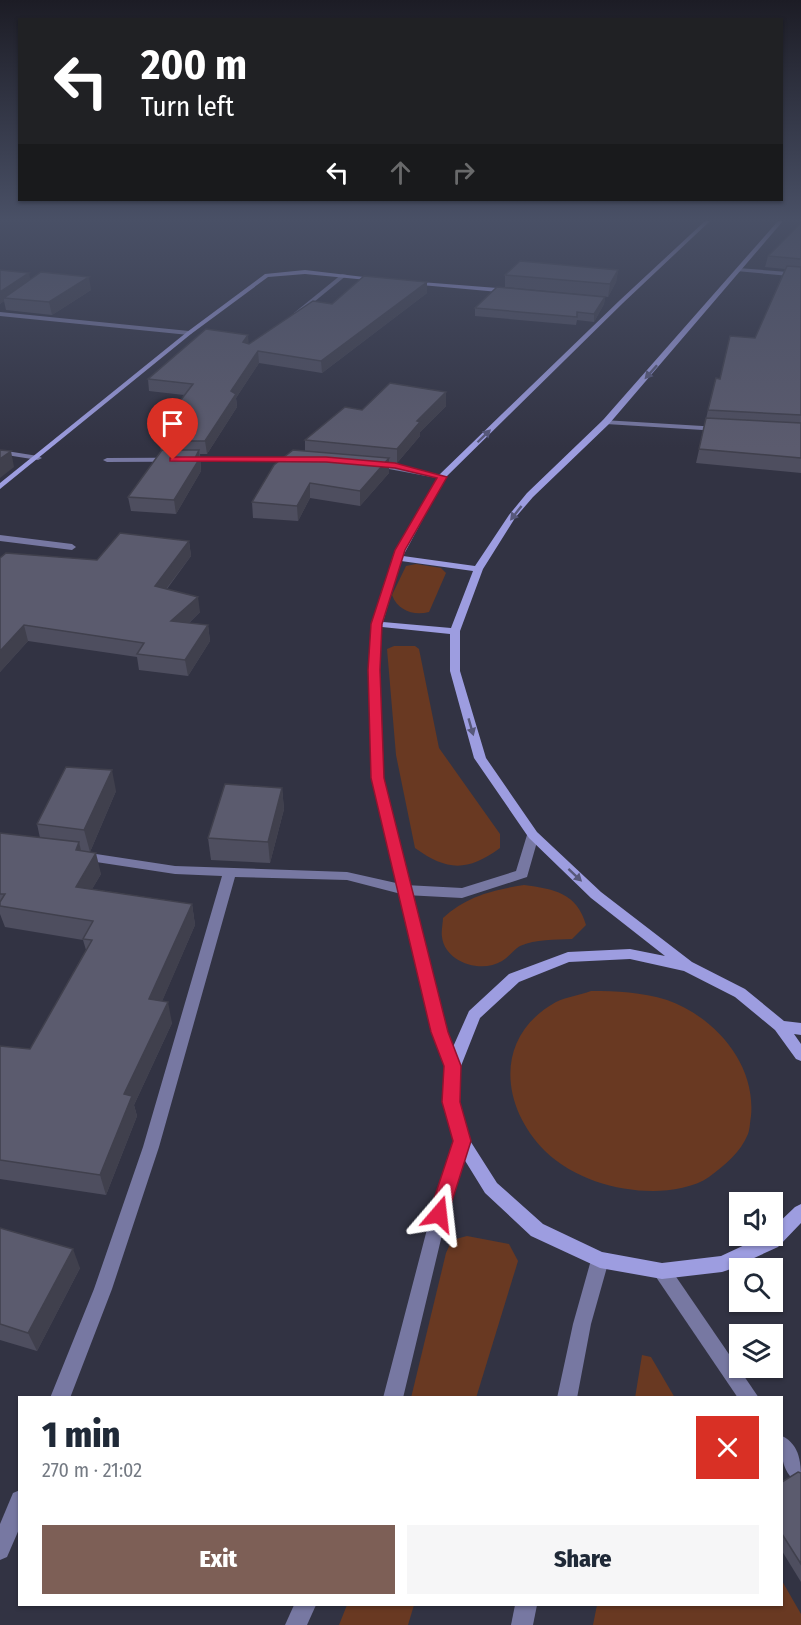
<!DOCTYPE html>
<html lang="en">
<head>
<meta charset="utf-8">
<style>
	:root { --surface:#fff; --page:#f6f6f7; --text:#1f2937; --muted:#747a83; --accent:#7d5f56 }
	body { margin:0; font-family:"Fira Sans Condensed",sans-serif; background:var(--page); color:var(--text); height:100vh; display:flex; flex-direction:column; font-size:22px; white-space:nowrap }
	* { box-sizing:border-box; margin:0 }
	p { font-size:20px; color:var(--muted) }
	.icon { flex:none; width:33px; height:33px; fill:none; stroke:currentColor; stroke-width:2; stroke-linecap:round; stroke-linejoin:round }
	.map { position:relative; flex:1; overflow:hidden }
	.details { position:absolute; left:18px; top:1396px; width:765px; height:210px; display:flex; flex-direction:column; background:var(--surface); border-radius:0px; box-shadow:0 2px 4px #0004 }
	.details>* { flex:none }
	.guide { position:absolute; left:18px; top:18px; width:765px; height:183px; border-radius:0px; box-shadow:0 2px 4px #0004; background:#202124; color:#fff; overflow:hidden }
	.fabs { position:absolute; left:729px; top:1192px; display:grid; gap:12px }
	.fabs a { display:grid; place-items:center; width:54px; height:54px; border-radius:0px; background:var(--surface); box-shadow:0 2px 4px #0004; font-size:30px }
	.pin { position:absolute; display:grid; place-items:center; width:51px; height:51px; color:#fff; margin:-62px -26px; border-radius:50% 50% 50% 0; rotate:-45deg; box-shadow:0 0 6px #0007 }
	.pin .icon { rotate:45deg }
	.me { position:absolute; width:66px; margin:-33px; rotate:17deg; stroke-linejoin:round; filter:drop-shadow(0 0 4px #0008) }
	.turn { display:flex; align-items:center; gap:21px; height:126px; padding:0 24px; font-size:27px }
	.turn .icon { width:78px; height:78px; stroke-width:2.5 }
	.turn b { display:block; font-size:42px; line-height:51px }
	.lanes { display:flex; align-items:center; height:57px; padding:0 24px; background:#0003; justify-content:center; gap:30px; direction:ltr }
	.lanes .off { opacity:.35 }
	.round { display:grid; place-items:center; flex:none; width:63px; height:63px; border-radius:0px; background:var(--page) }
	.headline { display:flex; align-items:center; justify-content:space-between; height:102px; padding:0 24px }
	h1 { font-size:36px; font-weight:800; line-height:45px }
	.button { display:flex; gap:12px; margin-top:auto; padding:12px 24px }
	.button a { flex:1; height:69px; border-radius:0px; background:var(--accent); color:#fff; font-size:24px; font-weight:800; line-height:69px; text-align:center }
	.button a+a { background:var(--page); color:var(--text) }
	.map>svg:first-child { display:block }
	.green { fill:#693922 }
	.lines { fill:none; stroke-linecap:round; stroke-linejoin:round }
	.lane { fill:#7778a2; fill-rule:evenodd }
	.street { fill:#7778a2; fill-rule:evenodd }
	.secondary { fill:#9d9de0; fill-rule:evenodd }
	.wall { fill:#4e4e5f }
	.shaded-wall { fill:#40404d }
	.building { fill:#5b5b6e; stroke:#40404d; stroke-width:1.5 }
	.oneway { fill:#57587a }
	.route { fill:#e11d48; stroke:#92132f; stroke-width:1.5 }
</style>
</head>
<body>
<div class="map">
<svg width="801" height="1625" viewBox="0 0 801 1625">
	<rect width="100%" height="100%" fill="#323343"/>
	<!-- green -->
	<g class="green">
		<path d="M416,564L441,568L446,573L429,612C414,616 398,611 392,595L406,566Z"/>
		<path d="M394,646H415L419,649L439,748L500,834V848C467,872 447,871 415,848L396,755L387,649Z"/>
		<path d="M524,885C554,889 577,893 586,925L572,939C555,940 536,939 520,946C513,950 509,957 502,961C481,974 445,962 442,937C441,931 443,923 443,918C467,896 493,890 524,885Z"/>
		<path d="M591,991C617,991 641,992 667,1000C715,1017 756,1064 751,1116C750,1121 750,1129 748,1134C740,1153 726,1164 709,1177C695,1187 671,1191 653,1191C615,1191 573,1178 545,1151C500,1106 494,1036 556,1002C566,997 580,995 591,991Z"/>
		<path d="M467,1236L509,1244L518,1261L476,1398H411L446,1253L452,1240Z"/>
		<path d="M642,1355L651,1357L675,1398H635Z"/>
		<path d="M782,1581L801,1614V1625H593L597,1605H782Z"/>
		<path d="M347,1605H414L408,1625H339Z"/>
	</g>
	<g class="lines">
		<!-- lane -->
		<g class="lane">
			<path d="M600,1252L606,1254L609,1260L591,1324L577,1398H557L573,1324L591,1260L594,1254Z"/>
			<path d="M662,1263L668,1265L759,1398H738L656,1277L653,1271L656,1265Z"/>
			<path d="M782,1436C801,1445 801,1465 801,1484C782,1476 780,1454 782,1436Z"/>
			<path d="M515,1605H537L533,1625H511Z"/>
		</g>
		<!-- street -->
		<g class="street">
			<path d="M738,268L801,273V277L736,271Z"/>
			<path d="M342,274L347,275L298,315H294V313Z"/>
			<path d="M0,312L189,331L192,333L189,335L0,316Z"/>
			<path d="M603,420L719,427L723,429L719,431L606,424L602,422Z"/>
			<path d="M0,450L38,456L42,458L38,460L0,454Z"/>
			<path d="M296,457L300,459L299,461L107,462L103,460L107,458Z"/>
			<path d="M370,462L442,475L446,477L442,479L373,466L369,464Z"/>
			<path d="M0,535L72,544L76,547L72,550L0,541Z"/>
			<path d="M533,831L539,835L527,877L462,898L405,895L347,880L235,877L159,1147L112,1289L70,1398H50L94,1289L143,1147L222,876L175,874L83,860L77,856L79,853L83,852L175,866L347,872L405,885L462,888L516,871L527,835Z"/>
			<path d="M462,1134L468,1136L470,1141L447,1214L403,1398H383L431,1214L454,1141L456,1136Z"/>
			<path d="M20,1490V1527L7,1557L0,1560V1524L13,1493Z"/>
			<path d="M294,1605H316L307,1625H285Z"/>
		</g>
		<!-- secondary -->
		<g class="secondary">
			<path d="M705,221H710L623,303L445,478L403,556L475,566L509,515L527,493L603,420L778,221H783L609,424L533,497L515,518L483,569L460,631V671L486,758L537,832L601,892L692,962L745,989L784,1021L801,1023V1035L794,1034L801,1044V1061L796,1059L775,1030L735,997L684,971L630,959L569,962L519,982L480,1018L461,1066L459,1102L469,1139L497,1183L543,1224L602,1252L662,1263L721,1256L764,1236H772V1229L795,1207L801,1204V1223L778,1247L728,1270L722,1272L662,1279L600,1268L531,1236L485,1193L456,1146L443,1102L445,1066L433,1032L371,778L369,670L372,624L396,550L439,475L619,301ZM401,561L473,571L451,628L383,622ZM382,627L450,634V671L474,758L529,838L591,898L665,956L630,949L568,952L509,974L469,1011L453,1047L447,1032L383,778L379,670Z"/>
			<path d="M305,270L381,279L378,281L305,274L268,277L191,334L0,489V483L187,332L265,274Z"/>
			<path d="M408,281L510,289L513,291L510,293L410,284Z"/>
		</g>
	</g>
	<!-- wall -->
	<g class="wall">
		<path d="M801,223V473L696,463L708,410L720,379L755,338L785,269L765,267L768,256Z"/>
		<path d="M0,270L30,280L91,290L52,315L6,310L4,301L0,304Z"/>
		<path d="M618,270L616,282L608,297L505,287V275Z"/>
		<path d="M427,282V293L322,373L259,363L236,398L237,407L207,454H200L201,471L176,514L131,511L128,497L161,451L159,438L165,429L164,422L184,395L149,391L148,379L249,344L332,304Z"/>
		<path d="M605,297L604,304L594,322L577,320L576,325L475,316V308Z"/>
		<path d="M446,392V406L420,432V436L397,463H389V473L360,506L310,498L298,521L253,518L252,502L305,451V440L362,410Z"/>
		<path d="M189,541L191,556L167,589L200,612L189,623L208,625L210,641L188,676L139,670L137,657L28,641L0,672V558L97,560Z"/>
		<path d="M282,788L284,809L270,863L211,860L208,838Z"/>
		<path d="M116,791L90,852L101,874L92,889L192,904L195,925L162,1001L172,1023L134,1105L137,1116L106,1195L0,1179V1046L30,1049L86,950L83,940L5,927L0,914V833L40,838L37,824Z"/>
		<path d="M0,1228L80,1268L37,1351L0,1340Z"/>
		<path d="M801,1473V1582L782,1551V1482Z"/>
	</g>
	<!-- shaded-wall -->
	<g class="shaded-wall">
		<path d="M618,270L616,282L608,297L610,284Z"/>
		<path d="M29,273L31,283L4,298V301L0,304V292Z"/>
		<path d="M89,277L91,290L52,315L49,302Z"/>
		<path d="M427,282V293L322,373L321,361Z"/>
		<path d="M605,297L604,304L594,322V314Z"/>
		<path d="M248,335L249,347L243,342Z"/>
		<path d="M258,351L259,363L236,398L237,407L207,454L205,441L231,391Z"/>
		<path d="M446,392V406L420,432V436L397,463V449L417,421Z"/>
		<path d="M199,450L201,471L176,514L174,500Z"/>
		<path d="M11,451L14,467L0,478V459Z"/>
		<path d="M389,458V473L360,506V491Z"/>
		<path d="M310,483V498L298,521L297,506Z"/>
		<path d="M189,541L191,556L157,601L155,586Z"/>
		<path d="M198,597L200,612L174,637L171,621Z"/>
		<path d="M24,625L28,641L0,672V651Z"/>
		<path d="M208,625L210,641L188,676L185,660Z"/>
		<path d="M112,770L116,791L90,852L84,830Z"/>
		<path d="M282,788L284,809L270,863L268,842Z"/>
		<path d="M79,842L84,863L76,850Z"/>
		<path d="M96,853L101,874L81,908L76,887Z"/>
		<path d="M192,904L195,925L154,1020L149,999Z"/>
		<path d="M168,1002L172,1023L134,1105L137,1116L106,1195L100,1175L124,1094Z"/>
		<path d="M73,1249L80,1268L37,1351L28,1333Z"/>
	</g>
	<!-- building -->
	<g class="building">
		<path d="M801,223V259L768,256Z"/>
		<path d="M520,261L618,270L610,284L505,275Z"/>
		<path d="M787,266L801,267V415L708,410L716,378L720,379L730,336L755,338Z"/>
		<path d="M0,270L29,273L0,292Z"/>
		<path d="M41,272L89,277L49,302L4,298Z"/>
		<path d="M364,276L427,282L321,361L258,351L231,391L236,394L205,441H168L170,438H159L170,422H164L193,384L148,379L206,329L248,335L243,342L249,344L313,301L332,304Z"/>
		<path d="M497,287L605,297L594,314L577,312V317L475,308Z"/>
		<path d="M390,383L446,392L417,421L420,422L397,449L305,440L345,407L362,410Z"/>
		<path d="M706,418L801,423V458L699,449Z"/>
		<path d="M0,450L11,451L0,459Z"/>
		<path d="M162,450H199L195,458H200L174,500L128,497Z"/>
		<path d="M293,450L389,458L360,491L310,483L297,506L252,502L274,465Z"/>
		<path d="M120,533L189,541L155,586L198,597L171,621L208,625L185,660L137,654L144,643L24,625L0,651V558L6,553L97,560Z"/>
		<path d="M66,767L112,770L84,830L37,824Z"/>
		<path d="M225,784L282,788L268,842L208,838Z"/>
		<path d="M0,833L79,842L76,850L96,853L76,887L192,904L149,999L168,1002L124,1094L132,1096L100,1175L0,1160V1046L30,1049L92,940L83,939L93,921L0,906V902L5,894H0Z"/>
		<path d="M0,1228L73,1249L28,1333L0,1324Z"/>
		<path d="M798,1472L801,1473V1564L782,1534V1482Z"/>
	</g>
	<!-- one-way arrows -->
	<defs><path id="oneway-solid" d="M-6-.8H1V-3.2L6.5 0L1 3.2V.8H-6Z" transform="scale(1.5)"/></defs>
	<g class="oneway">
		<use href="#oneway-solid" transform="translate(651 372) rotate(132)"/>
		<use href="#oneway-solid" transform="translate(484 436) rotate(-44)"/>
		<use href="#oneway-solid" transform="translate(516 513) rotate(128)"/>
		<use href="#oneway-solid" transform="translate(471 727) rotate(74)"/>
		<use href="#oneway-solid" transform="translate(575 875) rotate(43)"/>
	</g>
	<!-- sky -->
	<linearGradient id="sky" x2="0" y2="1"><stop stop-color="#1c1c25"/><stop offset="0.49" stop-color="#495066"/><stop offset="1" stop-color="#495066" stop-opacity="0"/></linearGradient>
	<rect width="801" height="448" fill="url(#sky)"/>
	<!-- route -->
	<path class="route" d="M173,457H326L395,463L447,477L405,550L382,624L380,670L384,778L448,1032L461,1066L460,1102L471,1141L448,1214L445,1220L439,1223L432,1220L429,1214L453,1141L442,1102L444,1066L431,1032L371,778L368,670L371,624L395,550L437,478L395,468L326,462L170,461V458Z"/>
</svg>
<div class="fabs">
<a><svg class="icon" aria-label="sound" viewBox="0 0 24 24"><path d="M4 9h4l5-4v14l-5-4H4zM17 9q2 3 0 6"/></svg></a>
<a><svg class="icon" aria-label="search" viewBox="0 0 24 24"><circle cx="10" cy="10" r="6"/><path d="M15 15l6 6"/></svg></a>
<a><svg class="icon" aria-label="layers" viewBox="0 0 24 24"><path d="M12 4l9 5-9 5-9-5zM3 14l9 5 9-5"/></svg></a>
</div>
<div class="pin" style="left:173px;top:460px;background:#d93025"><svg class="icon" aria-label="arrive" viewBox="0 0 24 24"><path d="M6 21V4h12l-3 4 3 4H6"/></svg></div>
<svg class="me" style="left:439px;top:1214px" viewBox="-20 -20 40 40"><path d="M0-17L14 15 0 8-14 15z" fill="#e11d48" stroke="#fff" stroke-width="4"/></svg>
<div class="guide">
<div class="turn"><svg class="icon" aria-label="left" viewBox="0 0 24 24"><path d="M17 20v-9H6M10 6l-5 5 5 5"/></svg><div><b>200 m</b>Turn left</div></div>
<div class="lanes"><svg class="icon" aria-label="left" viewBox="0 0 24 24"><path d="M17 20v-9H6M10 6l-5 5 5 5"/></svg><svg class="icon off" aria-label="ahead" viewBox="0 0 24 24"><path d="M12 20V5M6 11l6-6 6 6"/></svg><svg class="icon off" aria-label="right" viewBox="0 0 24 24"><path d="M7 20v-9h11M14 6l5 5-5 5"/></svg></div>
</div>
<section class="details">
<div class="headline"><div><h1>1 min</h1><p>270 m · 21:02</p></div><a class="round" style="background:#d93025;color:#fff"><svg class="icon" aria-label="close" viewBox="0 0 24 24"><path d="M6 6l12 12M18 6L6 18"/></svg></a></div>
<div class="button"><a>Exit</a><a>Share</a></div>
</section>
</div>
</body>
</html>
